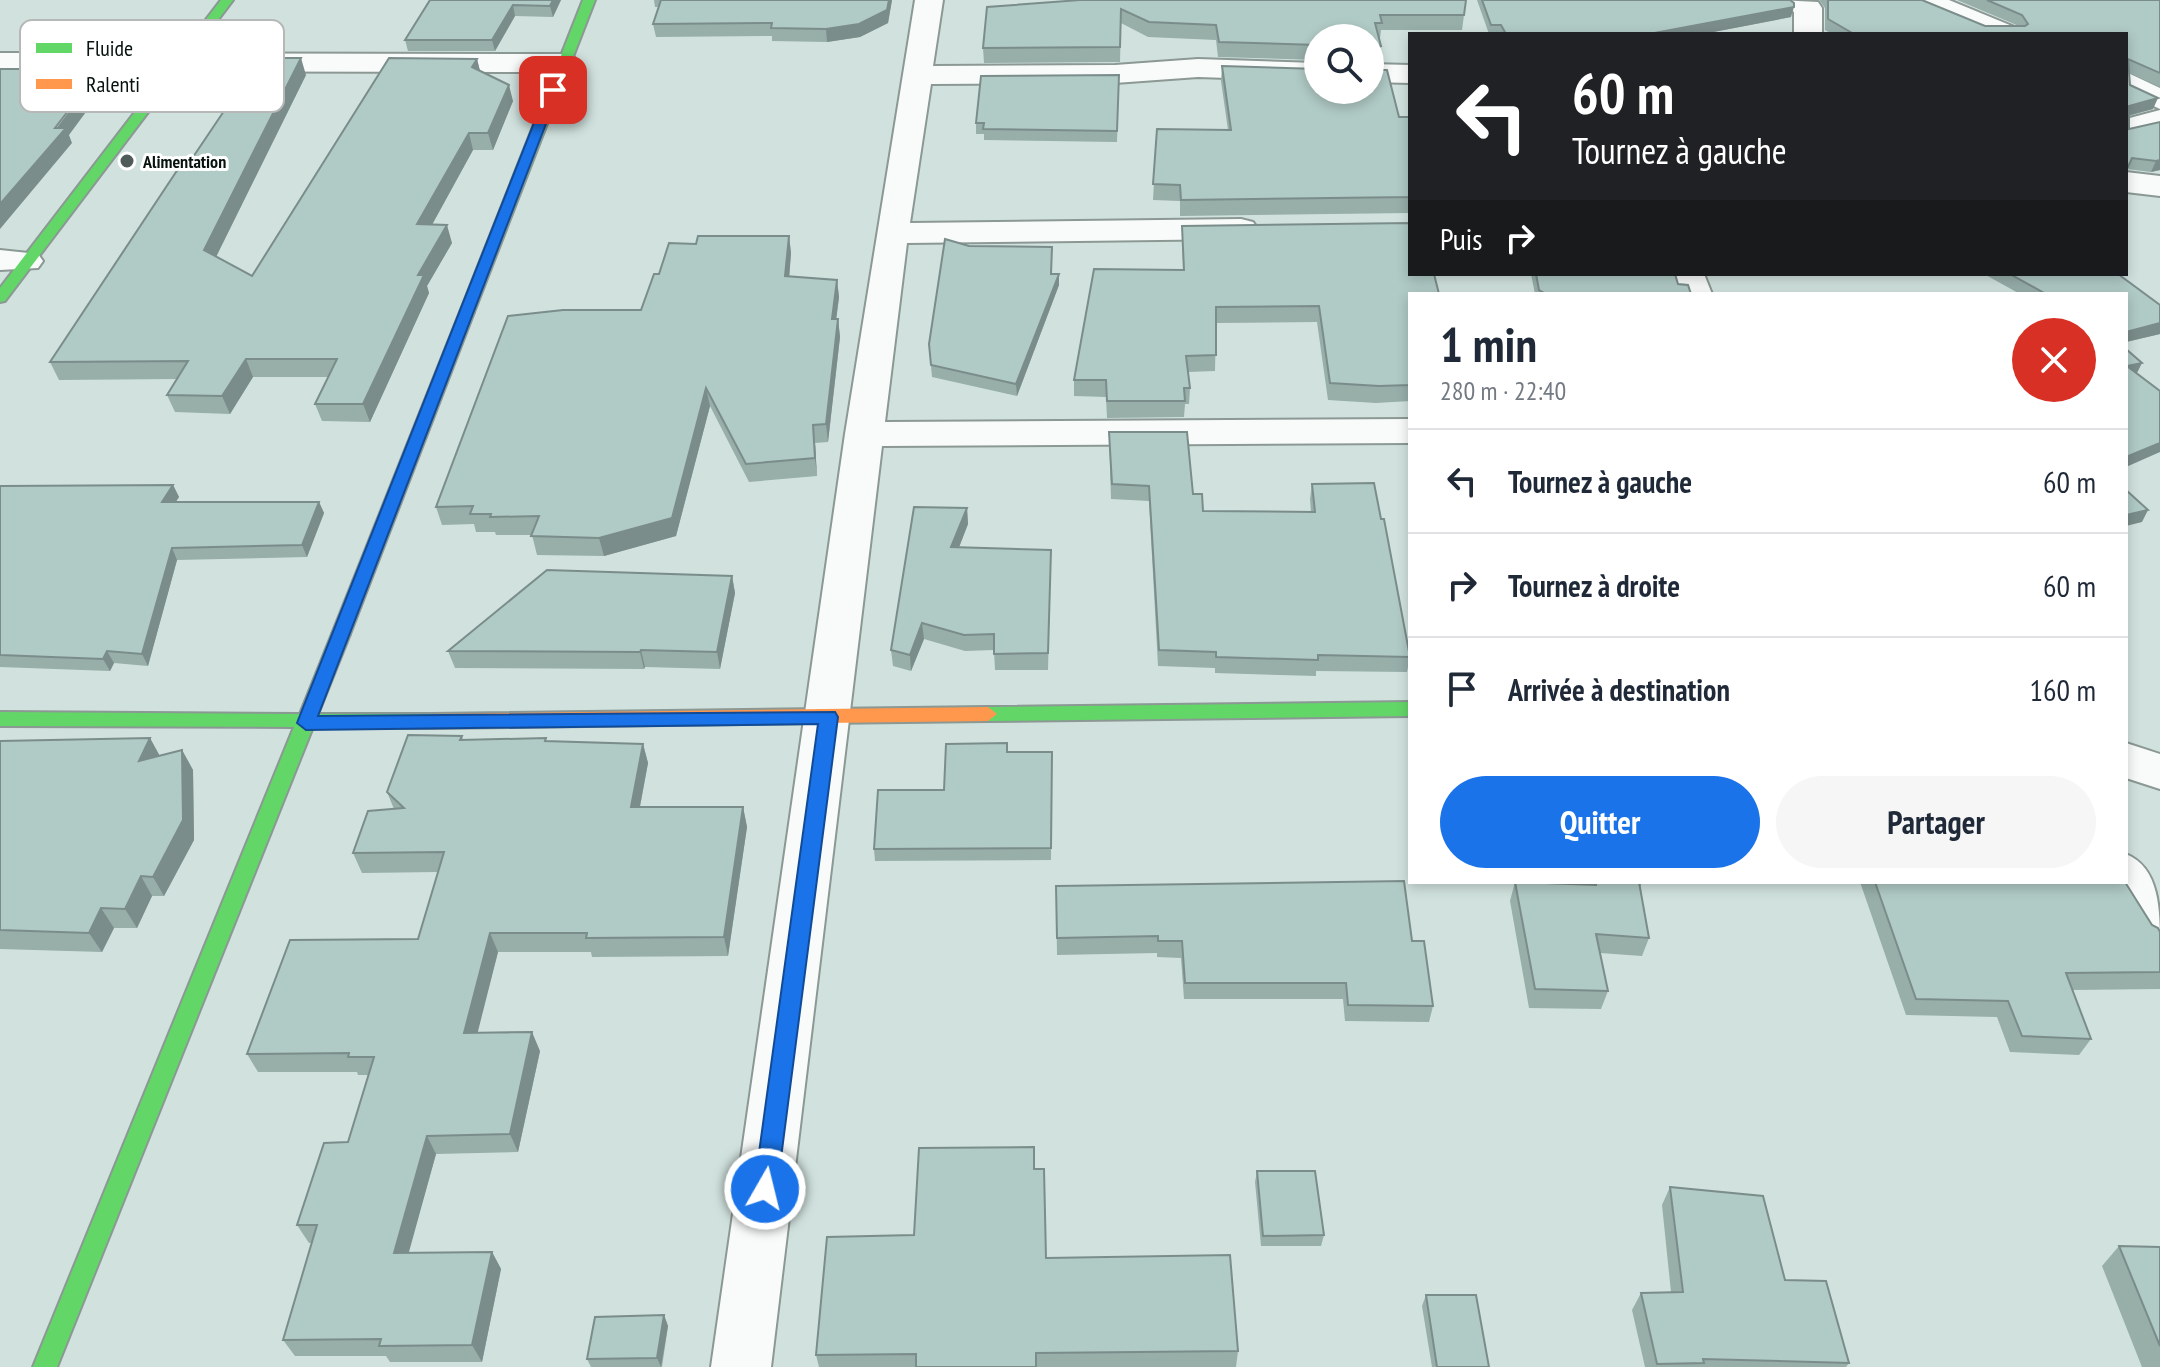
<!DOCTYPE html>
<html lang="fr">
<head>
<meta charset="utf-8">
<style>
	:root { --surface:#fff; --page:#f6f6f7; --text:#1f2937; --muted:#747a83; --line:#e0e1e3; --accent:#1a73e8 }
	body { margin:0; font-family:"PT Sans Narrow",sans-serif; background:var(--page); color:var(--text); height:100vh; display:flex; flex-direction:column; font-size:30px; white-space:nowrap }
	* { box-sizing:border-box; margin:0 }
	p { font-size:26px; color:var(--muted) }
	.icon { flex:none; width:44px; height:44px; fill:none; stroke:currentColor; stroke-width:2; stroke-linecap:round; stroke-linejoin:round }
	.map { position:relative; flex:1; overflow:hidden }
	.panel { position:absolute; left:1408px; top:292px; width:720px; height:592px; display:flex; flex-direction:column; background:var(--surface); border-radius:0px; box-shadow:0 4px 12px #0003 }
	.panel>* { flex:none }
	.hud { position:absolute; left:1408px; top:32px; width:720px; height:244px; border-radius:0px; box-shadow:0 4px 12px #0003; background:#202124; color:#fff; overflow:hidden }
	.fabs { position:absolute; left:1304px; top:24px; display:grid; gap:16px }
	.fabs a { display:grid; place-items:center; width:80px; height:80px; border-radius:50%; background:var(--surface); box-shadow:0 4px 12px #0003; font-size:40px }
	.pin { position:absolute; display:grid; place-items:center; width:68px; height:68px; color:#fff; margin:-34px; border-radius:16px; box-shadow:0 4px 12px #0006 }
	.me { position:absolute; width:88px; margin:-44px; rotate:8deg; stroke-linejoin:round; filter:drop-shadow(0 0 6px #0008) }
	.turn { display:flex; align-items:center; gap:28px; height:168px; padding:0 32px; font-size:36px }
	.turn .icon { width:104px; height:104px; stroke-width:2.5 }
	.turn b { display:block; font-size:56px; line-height:68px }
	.then { display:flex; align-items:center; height:76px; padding:0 32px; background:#0003; gap:16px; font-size:30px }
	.round { display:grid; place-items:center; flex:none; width:84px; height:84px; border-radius:42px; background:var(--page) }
	.summary { display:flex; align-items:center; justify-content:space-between; height:136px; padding:0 32px }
	h1 { font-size:48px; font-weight:800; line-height:60px }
	.primary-button { display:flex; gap:16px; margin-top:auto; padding:16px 32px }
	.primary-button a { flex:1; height:92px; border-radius:48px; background:var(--accent); color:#fff; font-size:32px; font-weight:800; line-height:92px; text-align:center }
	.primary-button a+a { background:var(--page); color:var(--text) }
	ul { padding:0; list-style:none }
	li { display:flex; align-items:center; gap:24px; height:104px; padding:0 32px; border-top:2px solid var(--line) }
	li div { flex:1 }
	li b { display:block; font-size:30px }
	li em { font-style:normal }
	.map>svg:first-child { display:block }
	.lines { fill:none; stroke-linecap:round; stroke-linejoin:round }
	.street-casing { stroke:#8b9894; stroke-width:4 }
	.fast-casing { stroke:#8b9894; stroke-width:4 }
	.slow-casing { stroke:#8b9894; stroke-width:4 }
	.street { fill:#f8fbfa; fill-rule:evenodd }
	.fast { fill:#63d668; fill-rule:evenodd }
	.slow { fill:#ff974d; fill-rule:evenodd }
	.wall { fill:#97aea9 }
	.shaded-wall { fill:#7b8d8a }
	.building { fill:#b0cac5; stroke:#7b8d8a; stroke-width:2 }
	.route { fill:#1a73e8; stroke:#114b97; stroke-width:2 }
	.poi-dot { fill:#4e5b58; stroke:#fff; stroke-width:3 }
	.labels { text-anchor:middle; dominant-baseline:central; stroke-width:6; stroke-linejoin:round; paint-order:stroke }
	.far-poi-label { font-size:18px; font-weight:bold; fill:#081310; stroke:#fff; text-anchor:start }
	.key { fill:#fff; stroke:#b5b8b7; stroke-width:2 }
	.key-label { font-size:22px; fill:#081310 }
</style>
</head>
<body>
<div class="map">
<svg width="2160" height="1367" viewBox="0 0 2160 1367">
	<rect width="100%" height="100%" fill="#d1e2de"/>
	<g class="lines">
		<defs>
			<g id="street">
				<path d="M915,0H943L933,66L1115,65L1198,59L1318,63V81L1198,77L1115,83L931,84L910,223L1241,219L1253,222L1258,229L1253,236L1241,239L907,243L885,422L1410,419V443L882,446L771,1367H711L845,434Z"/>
				<path d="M1778,0L1818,2L1822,8V34H1794V12Z"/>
				<path d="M1911,0H1949L2017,28L2021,34H1982L1915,6Z"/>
				<path d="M0,53L564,54L574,57L579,63L574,69L564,72L0,71Z"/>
				<path d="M1370,64L1410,65V83L1370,82Z"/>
				<path d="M2126,72L2160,88V109L2126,93Z"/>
				<path d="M2160,110V129L2126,138V119Z"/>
				<path d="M2126,172L2160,176V196L2126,192Z"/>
				<path d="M0,250L38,254L43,261L38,268L0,270Z"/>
				<path d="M1670,274H1704L1712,294H1678Z"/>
				<path d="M2126,743L2160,754V789L2126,778Z"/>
				<path d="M2126,854C2160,868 2160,910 2160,947L2142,941L2106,882H2126Z"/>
			</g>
			<g id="fast">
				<path d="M221,0H233L5,301L0,302V288Z"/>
				<path d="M583,0H595L474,312L472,315H462L460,312Z"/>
				<path d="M341,628L350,634L318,714H431L440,721L431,728L313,727L57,1367H33L294,727L0,726V712L300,714L332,634Z"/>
				<path d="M1410,702V716L988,721L979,714L988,707Z"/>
			</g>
			<g id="slow">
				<path d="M467,308L474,312L350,634L347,638H335L332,634L460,312Z"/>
				<path d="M988,707L997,714L988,721L431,728L422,721L431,714Z"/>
			</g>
		</defs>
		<!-- street casing -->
		<use href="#street" class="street-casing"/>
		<!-- fast casing -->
		<use href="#fast" class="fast-casing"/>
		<!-- slow casing -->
		<use href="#slow" class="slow-casing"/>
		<!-- street -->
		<use href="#street" class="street"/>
		<!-- fast -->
		<use href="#fast" class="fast"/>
		<!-- slow -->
		<use href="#slow" class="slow"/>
	</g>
	<!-- wall -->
	<g class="wall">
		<path d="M430,0H561L553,17L515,16L495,51H408L405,40Z"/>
		<path d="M654,0H892L888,23L860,37L827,42L772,41V36L656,37L653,24L659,7H655Z"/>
		<path d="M1073,0H1466L1462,30H1381L1380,38H1379L1381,46L1379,61L1370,62V38H1318V60L1218,57L1216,40L1148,37L1121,23L1120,62L984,63L983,48Z"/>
		<path d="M1477,0H1790L1791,17L1703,34H1489Z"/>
		<path d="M1819,0H1922L1985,26H2019L1957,0H2160V87L2129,73L2130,85L2153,109L2129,116V129L2160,122V170L2151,172L2127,169L2126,171V34H1832L1825,30V8Z"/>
		<path d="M139,24L144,34L132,50H78L73,39Z"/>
		<path d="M477,59L480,71L513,101L493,150H473L432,225L452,243L427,286L429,293L370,422L322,421L315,404L328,377H253L230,414L175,412L167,395L177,379L59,380L50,362L189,163L306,75L216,257L252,276Z"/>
		<path d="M1222,66L1399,117H1410V213L1180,216V201L1153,200L1157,129L1228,130L1221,81Z"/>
		<path d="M1119,75L1117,142L984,140V134H976V123Z"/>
		<path d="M1182,226L1410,294V401L1376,403L1328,400L1317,322L1216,323L1215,371L1188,372L1190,388L1189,404H1185L1184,417L1107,418L1106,397L1074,396V380L1183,270Z"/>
		<path d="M789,236L791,253L789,276L837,280L839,297L836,319H838L840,337L828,442L815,443L817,476L749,482L710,406L676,536L604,556L537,555L532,535H496L495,532H476L474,524L442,525L436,507L641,310L659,274Z"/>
		<path d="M969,246L1052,247L1051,274H1059V285L1017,396L932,377L929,344Z"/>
		<path d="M1531,274H1675L1678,284L1691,294H1535Z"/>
		<path d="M1984,274H2118L2160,305V334L2126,342V294H2020Z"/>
		<path d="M1109,432L1193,494L1203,511L1311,512L1310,499L1312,484L1381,519L1410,657L1407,672L1316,671V676L1215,673V668L1158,666L1149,501L1111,499Z"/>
		<path d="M173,485L179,497L175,502H319L324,513L307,557L177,560L148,666L114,663L110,671L0,667V486Z"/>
		<path d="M967,508L968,524L959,547L1051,550L1048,670H995L994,650L965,651L924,639L911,671L893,666L891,650Z"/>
		<path d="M732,576L735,593L720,669L645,667L644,669L455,668L448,651Z"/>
		<path d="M462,736L463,740L547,741L643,744L648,763L640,807H743L747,827L728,956L592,957L591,952H498L477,1032L540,1051L518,1152L436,1154L408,1253L492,1252L501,1269L482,1362H390L386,1356H295L283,1340L312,1243H309L297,1225L348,1142L368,1075H358L357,1072H258L247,1054L418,939L438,872L362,873L353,853L394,809L387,792Z"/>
		<path d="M150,738L159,756L182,750L193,770L194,840L164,896H152L137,928H114L102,952L0,949V741Z"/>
		<path d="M1007,752H1052L1051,860L875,861L874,849L944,790Z"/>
		<path d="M1515,882L1586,884V882H1642L1640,887L1649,938L1642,956L1600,953L1608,991L1601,1009L1529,1008L1510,901Z"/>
		<path d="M1860,882H2125L2152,925L2160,932V989L2072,990L2091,1039L2079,1055L2010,1052L1997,1017L1906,1015Z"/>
		<path d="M1056,886L1412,941L1433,1006L1429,1022L1345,1021L1343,999H1184L1181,958L1157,957V953L1057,955Z"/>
		<path d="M1035,1169L1046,1258L1238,1351L1236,1367H819L816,1355L914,1235Z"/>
		<path d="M1257,1171L1324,1235L1321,1246H1261L1255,1182Z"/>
		<path d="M1670,1187L1785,1280L1849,1363L1846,1367H1645L1632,1310L1641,1293L1671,1292L1662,1205Z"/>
		<path d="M2119,1246L2160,1247V1367H2142L2102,1266Z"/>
		<path d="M1426,1295L1489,1367H1432L1422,1306Z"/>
		<path d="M664,1315L668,1326L662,1367H591L587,1359Z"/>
	</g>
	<!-- shaded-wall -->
	<g class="shaded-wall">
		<path d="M553,0H561L553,17L550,6Z"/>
		<path d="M889,0H892L888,23L860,37L827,42L826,29Z"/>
		<path d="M513,5L515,16L495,51L492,40Z"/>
		<path d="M1794,7L1791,17L1703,34H1649Z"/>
		<path d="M139,24L144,34L132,50L127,39Z"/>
		<path d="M301,58L306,75L211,267L204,250Z"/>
		<path d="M108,59L114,74L69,135L72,143L0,229V204Z"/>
		<path d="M477,59L481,75L472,67Z"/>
		<path d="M509,85L513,101L493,150L488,133Z"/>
		<path d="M2158,98L2153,109L2126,116L2129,106Z"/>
		<path d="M469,133L473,150L423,241L417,224Z"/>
		<path d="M2160,160V170L2151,172L2156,161Z"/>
		<path d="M447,225L452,243L427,286L429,293L370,422L363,404L418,275Z"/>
		<path d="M789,236L791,253L788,294L785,276Z"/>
		<path d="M1059,274V285L1017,396L1016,384Z"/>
		<path d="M837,280L839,297L834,337L832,319Z"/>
		<path d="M838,319L840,337L828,442L826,424Z"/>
		<path d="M2160,323V334L2126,342V332Z"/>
		<path d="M246,359L253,377L230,414L222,396Z"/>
		<path d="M2142,363L2136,375L2127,366Z"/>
		<path d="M706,388L710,406L676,536L604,556L599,538Z"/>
		<path d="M813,425L815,443L817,476L815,458Z"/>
		<path d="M2160,443V452L2126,467V457Z"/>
		<path d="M173,485L179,497L168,514L162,502Z"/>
		<path d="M319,502L324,513L307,557L302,545Z"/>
		<path d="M967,508L968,524L953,563L951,547Z"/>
		<path d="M2148,510L2142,522L2126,526V515Z"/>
		<path d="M172,548L177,560L148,666L142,654Z"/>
		<path d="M732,576L735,593L720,669L717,652Z"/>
		<path d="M922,623L924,639L911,671L910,655Z"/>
		<path d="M641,650L645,667L644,669L640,652Z"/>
		<path d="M107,651L114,663L110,671L103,659Z"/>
		<path d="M150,738L161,758L139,761Z"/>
		<path d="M643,744L648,763L636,827L631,807Z"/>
		<path d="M182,750L193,770L194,840L164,896L153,877Z"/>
		<path d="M743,807L747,827L728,956L724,937Z"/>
		<path d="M141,876L152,896L137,928L125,909Z"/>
		<path d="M101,908L114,928L102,952L89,933Z"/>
		<path d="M490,933L498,952L473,1051L464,1033Z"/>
		<path d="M532,1032L540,1051L518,1152L510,1134Z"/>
		<path d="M427,1136L436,1154L404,1270L394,1253Z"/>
		<path d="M492,1252L501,1269L482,1362L472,1345Z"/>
		<path d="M664,1315L668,1326L661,1367L657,1358Z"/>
	</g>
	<!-- building -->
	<g class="building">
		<path d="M430,0H553L550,6L513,5L492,40H405Z"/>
		<path d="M661,0H889L887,10L859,24L826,29L771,28L772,23L653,24Z"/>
		<path d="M1080,0H1466L1464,15H1380L1382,23H1375L1381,46L1370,47V38H1318V45L1219,42L1216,25L1149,22L1121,9L1120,47L983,48L987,7Z"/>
		<path d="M1482,0H1790L1794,3V7L1649,34H1506L1501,25H1491Z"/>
		<path d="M1828,0H1922L1985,26H2025L2028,24L2022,15L1987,0H2160V73L2128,59L2130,85L2158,98L2129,106V129L2160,122V160L2156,161L2132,158L2128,167H2126V34H1854L1828,19Z"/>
		<path d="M270,58H301L204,250L252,276L389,58L477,59L472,67L509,85L488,133H469L417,224L447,225L418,275H424L363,404H315L337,359H246L222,396L167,395L188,361L50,362L182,163H189L226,108Z"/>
		<path d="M48,59H108L55,128H66L0,204V69H38Z"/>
		<path d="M1222,66L1318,69V90H1370V68L1372,70H1387L1399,117H1410V197L1181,200L1180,185L1153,184L1157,129L1231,130Z"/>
		<path d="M1119,75L1117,131L983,129L984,123H976L981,76Z"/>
		<path d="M1410,223V274H1434L1439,294H1410V385L1379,386L1330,383L1319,306L1216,307V355L1186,356L1190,388H1184L1185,401H1107L1106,380H1074L1094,269L1184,270L1182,226Z"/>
		<path d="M698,236H789L785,276L837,280L832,319H838L826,424L813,425L815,458L746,464L706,388L672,518L599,538L531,536L539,516L490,517L491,514H470L473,506L436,507L508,316L563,310H641L654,274H659L669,243L696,244Z"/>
		<path d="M945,239L969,246L1052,247L1051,274H1059L1016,384L931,365L929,344Z"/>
		<path d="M1536,274H1675L1678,284L1688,285L1691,294H1546L1539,290Z"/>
		<path d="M2010,274H2118L2160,305V323L2126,332V294H2046Z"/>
		<path d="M2126,349L2142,363L2127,366L2160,391V443L2126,457Z"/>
		<path d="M1109,432H1187L1193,494H1202L1203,511L1315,512L1312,484L1374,483L1381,519H1384L1410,657L1318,655V660L1216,657V652L1159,650L1149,486L1112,484Z"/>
		<path d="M173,485L162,502H319L302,545L172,548L142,654L107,651L103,659L0,655V486Z"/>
		<path d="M2126,490L2148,510L2126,515Z"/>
		<path d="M914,507L967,508L951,547L1051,550L1048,653L994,654V634L964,635L922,623L910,655L891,650Z"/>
		<path d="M547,570L732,576L717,652L641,650L640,652L448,651Z"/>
		<path d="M408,735L462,736L460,740L546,738L545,741L643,744L631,807H743L724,937L586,938L587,933H490L464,1033L532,1032L510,1134L427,1136L394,1253L492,1252L472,1345L379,1346L381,1339L283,1340L317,1225H297L324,1143L348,1142L374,1057H348L349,1053L247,1054L290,940L418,939L444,852L353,853L368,811L404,808L387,792Z"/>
		<path d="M150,738L139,761L182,750L183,820L153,877L141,876L125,909L101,908L89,933L0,930V741Z"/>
		<path d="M1007,743V752H1052L1051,848L874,849L878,790H944L946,744Z"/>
		<path d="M1404,881L1412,941H1424L1433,1006L1348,1005L1346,983H1185L1182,941H1158V936L1057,938L1056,886Z"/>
		<path d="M1515,882L1596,885V882H1639L1649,938L1596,934L1608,991L1535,989Z"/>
		<path d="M1875,882H2125L2152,925L2158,928L2160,932V972L2066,973L2091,1039L2022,1036L2008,1001L1916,999Z"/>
		<path d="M1034,1147V1169H1044L1046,1258L1230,1255L1238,1351L1036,1353V1367H916V1354L816,1355L827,1237L914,1235L919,1148Z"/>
		<path d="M1257,1171H1315L1324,1235L1263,1236Z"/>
		<path d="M1670,1187L1763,1196L1785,1280L1826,1281L1849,1363L1703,1359L1704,1363L1657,1364L1641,1293L1683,1292Z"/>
		<path d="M2119,1246L2160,1247V1346Z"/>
		<path d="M1426,1295H1476L1489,1367H1437Z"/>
		<path d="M664,1315L657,1358L587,1359L595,1317Z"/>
	</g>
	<!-- route -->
	<path class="route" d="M553,87L559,90L318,716L835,712L838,717L777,1189L773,1196L765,1199L757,1196L754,1189L818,724L306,730L297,723L547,90Z"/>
	<!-- markers -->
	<circle class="poi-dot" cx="127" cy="161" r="8"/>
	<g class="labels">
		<!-- far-poi labels -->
		<g class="far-poi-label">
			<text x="143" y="161">Alimentation</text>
		</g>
	</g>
	<!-- legend -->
	<rect x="20" y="20" width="264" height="92" rx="12" class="key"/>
	<rect x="36" y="43" width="36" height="10" fill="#63d668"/>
	<rect x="36" y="79" width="36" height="10" fill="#ff974d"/>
	<g class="key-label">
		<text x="86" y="56">Fluide</text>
		<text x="86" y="92">Ralenti</text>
	</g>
</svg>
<div class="fabs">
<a><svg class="icon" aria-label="search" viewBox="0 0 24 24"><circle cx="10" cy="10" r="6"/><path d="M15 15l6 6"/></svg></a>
</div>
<div class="pin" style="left:553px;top:90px;background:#d93025"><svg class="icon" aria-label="arrive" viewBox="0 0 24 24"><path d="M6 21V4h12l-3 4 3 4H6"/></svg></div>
<svg class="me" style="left:765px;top:1189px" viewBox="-20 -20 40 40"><circle r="17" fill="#1a73e8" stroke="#fff" stroke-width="3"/><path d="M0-11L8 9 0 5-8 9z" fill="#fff"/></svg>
<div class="hud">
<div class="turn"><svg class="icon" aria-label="left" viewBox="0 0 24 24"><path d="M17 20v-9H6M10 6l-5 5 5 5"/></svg><div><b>60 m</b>Tournez à gauche</div></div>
<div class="then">Puis<svg class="icon" aria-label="right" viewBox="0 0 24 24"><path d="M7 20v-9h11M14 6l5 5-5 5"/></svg></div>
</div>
<section class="panel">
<div class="summary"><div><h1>1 min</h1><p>280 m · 22:40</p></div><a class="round" style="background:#d93025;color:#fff"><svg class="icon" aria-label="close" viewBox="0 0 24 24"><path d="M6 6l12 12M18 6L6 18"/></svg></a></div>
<ul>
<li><svg class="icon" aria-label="left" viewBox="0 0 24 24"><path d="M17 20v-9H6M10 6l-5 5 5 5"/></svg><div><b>Tournez à gauche</b></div><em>60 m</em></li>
<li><svg class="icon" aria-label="right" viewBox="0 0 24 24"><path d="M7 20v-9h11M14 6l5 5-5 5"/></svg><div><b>Tournez à droite</b></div><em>60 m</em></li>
<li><svg class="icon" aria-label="arrive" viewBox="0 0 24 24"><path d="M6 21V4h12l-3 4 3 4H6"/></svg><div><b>Arrivée à destination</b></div><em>160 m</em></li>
</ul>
<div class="primary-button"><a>Quitter</a><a>Partager</a></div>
</section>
</div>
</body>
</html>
